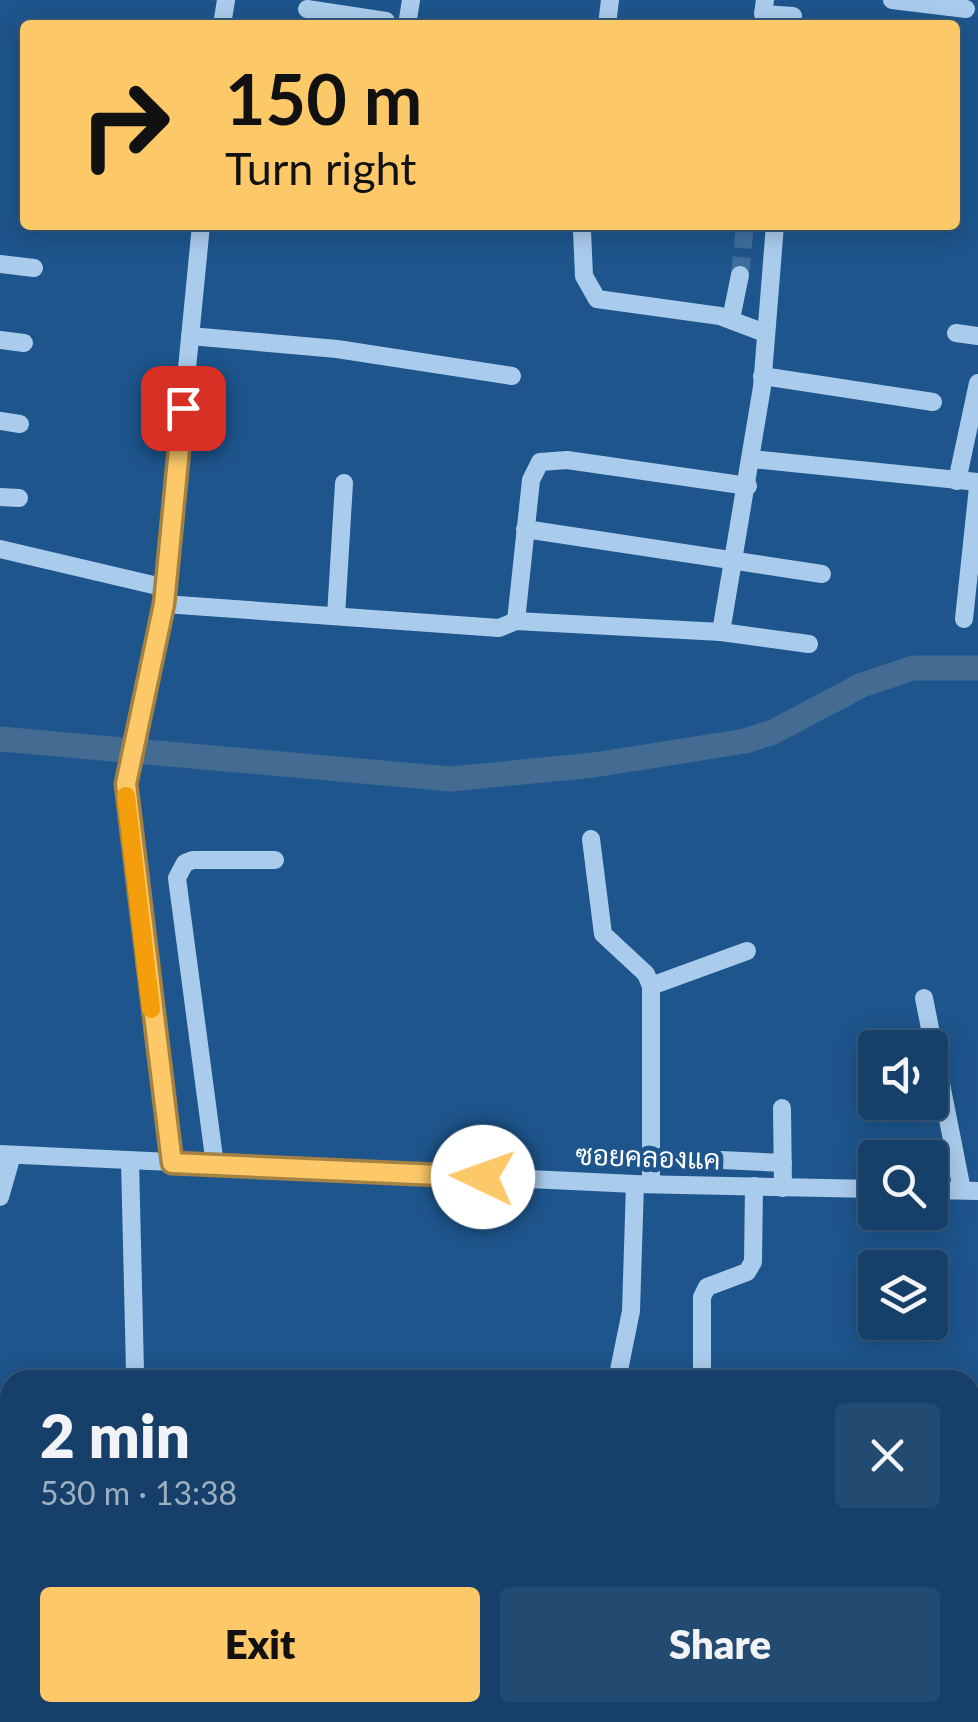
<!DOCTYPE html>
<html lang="en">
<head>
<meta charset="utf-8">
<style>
	:root { --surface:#164069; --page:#234b71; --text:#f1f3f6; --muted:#9eafc0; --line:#35597d; --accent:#fcc868 }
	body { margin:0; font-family:Lato,Sarabun,sans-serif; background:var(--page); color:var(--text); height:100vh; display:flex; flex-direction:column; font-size:38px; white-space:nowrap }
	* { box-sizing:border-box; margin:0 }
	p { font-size:32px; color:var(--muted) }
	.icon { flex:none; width:55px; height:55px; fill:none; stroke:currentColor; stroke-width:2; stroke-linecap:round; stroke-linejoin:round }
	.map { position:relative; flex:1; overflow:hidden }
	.sheet { position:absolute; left:0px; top:1370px; width:980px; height:352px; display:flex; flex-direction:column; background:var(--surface); border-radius:30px 30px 0 0; box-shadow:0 5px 25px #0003,0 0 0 2px var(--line) }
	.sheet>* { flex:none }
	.top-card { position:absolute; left:20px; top:20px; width:940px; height:210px; border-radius:10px; box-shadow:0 5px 25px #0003,0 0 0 2px var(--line); background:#fcc868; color:#111; overflow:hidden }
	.fabs { position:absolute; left:858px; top:1030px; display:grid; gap:20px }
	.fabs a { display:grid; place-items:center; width:90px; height:90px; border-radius:10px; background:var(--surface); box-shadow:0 5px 25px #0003,0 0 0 2px var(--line); font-size:50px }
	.pin { position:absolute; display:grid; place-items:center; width:85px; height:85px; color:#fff; margin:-42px; border-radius:20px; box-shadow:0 5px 15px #0006 }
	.me { position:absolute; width:110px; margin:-55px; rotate:273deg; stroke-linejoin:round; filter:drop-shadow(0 0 8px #0008) }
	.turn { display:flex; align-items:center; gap:35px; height:210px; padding:0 40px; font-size:45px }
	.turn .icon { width:130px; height:130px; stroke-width:2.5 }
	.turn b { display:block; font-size:70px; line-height:85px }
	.round { display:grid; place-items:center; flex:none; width:105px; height:105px; border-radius:10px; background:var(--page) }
	.headline { display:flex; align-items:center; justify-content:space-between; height:170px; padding:0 40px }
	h1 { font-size:60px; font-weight:800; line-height:75px }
	.primary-button { display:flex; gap:20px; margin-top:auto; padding:20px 40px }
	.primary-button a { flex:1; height:115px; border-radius:10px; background:var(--accent); color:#111; font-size:40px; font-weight:800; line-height:115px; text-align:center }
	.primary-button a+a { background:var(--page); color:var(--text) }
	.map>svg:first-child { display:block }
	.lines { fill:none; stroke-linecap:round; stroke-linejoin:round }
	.river { stroke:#446c93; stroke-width:25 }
	.minor-tunnel { stroke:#3f6e9d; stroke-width:18; stroke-dasharray:18 9; stroke-linecap:butt }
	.minor { stroke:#aaccec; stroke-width:18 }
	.route-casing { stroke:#a48244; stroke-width:25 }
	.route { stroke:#fcc868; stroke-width:18 }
	.slow { stroke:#f59e0b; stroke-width:18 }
	.labels { text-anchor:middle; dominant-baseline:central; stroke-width:10; stroke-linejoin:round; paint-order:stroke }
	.street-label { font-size:28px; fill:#fff; stroke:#1d558c }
</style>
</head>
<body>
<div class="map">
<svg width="978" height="1722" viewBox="0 0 978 1722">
	<rect width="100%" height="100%" fill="#1d558c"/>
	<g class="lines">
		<!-- river -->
		<path class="river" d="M0,739L451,779L594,765L745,741L773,732L862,685L913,668H978"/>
		<!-- minor-tunnel -->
		<path class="minor-tunnel" d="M740,275L745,225"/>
		<!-- minor -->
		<g class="minor">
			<path d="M765,0L763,14L793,16"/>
			<path d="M892,0L966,9"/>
			<path d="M307,9L386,21"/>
			<path d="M222,25L226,0"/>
			<path d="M407,25L411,0"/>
			<path d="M607,25L610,0"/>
			<path d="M582,230L584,276L597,299L720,316L765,333"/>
			<path d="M0,264L34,268"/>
			<path d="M731,319L740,275"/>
			<path d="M956,333L978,336"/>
			<path d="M190,336L337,349L512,376"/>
			<path d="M0,340L24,343"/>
			<path d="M762,376L933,402"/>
			<path d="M0,421L20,424"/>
			<path d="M752,459L978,482"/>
			<path d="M957,481L978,383"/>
			<path d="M0,497L19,498"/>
			<path d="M525,529L822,574"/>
			<path d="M0,549L166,588"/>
			<path d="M164,604L499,628L516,621L721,632L809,644"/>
			<path d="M336,616L344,483"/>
			<path d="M964,619L978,487"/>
			<path d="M516,621L531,480L540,462L567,460L748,486"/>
			<path d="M721,632L762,387L775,225"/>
			<path d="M591,839L603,934L646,974L651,986V1184"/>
			<path d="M651,986L747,951"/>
			<path d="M924,998L962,1190"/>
			<path d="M782,1108L783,1188"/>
			<path d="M0,1154L635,1184L875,1189"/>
			<path d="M721,1160L783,1163"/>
			<path d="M130,1161L135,1370"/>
			<path d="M171,1163L126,784L164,604L201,225"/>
			<path d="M215,1165L177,878L185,863L193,860H275"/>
			<path d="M930,1190L978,1191"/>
			<path d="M0,1197L12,1155"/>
			<path d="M617,1380L631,1311L635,1184"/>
			<path d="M702,1380V1297L707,1287L747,1272L753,1262L754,1186"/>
			<path d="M972,1601L978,1600"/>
			<path d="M746,1712L751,1722"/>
			<path d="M376,1722L399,1712"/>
			<path d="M623,1722L641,1712"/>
		</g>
	</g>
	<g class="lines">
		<defs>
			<path id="route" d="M183,408L164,604L126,784L172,1163L483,1177"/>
		</defs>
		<!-- route casing -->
		<use href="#route" class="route-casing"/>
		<!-- route -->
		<use href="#route" class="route"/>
		<!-- slow -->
		<path class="slow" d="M126,796L151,1009"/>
	</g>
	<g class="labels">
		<!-- street labels -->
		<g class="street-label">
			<text transform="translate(648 1156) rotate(2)">ซอยคลองแค</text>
		</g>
	</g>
</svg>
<div class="fabs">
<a><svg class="icon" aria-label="sound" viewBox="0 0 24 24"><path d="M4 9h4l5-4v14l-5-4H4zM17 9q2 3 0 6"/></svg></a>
<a><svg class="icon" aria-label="search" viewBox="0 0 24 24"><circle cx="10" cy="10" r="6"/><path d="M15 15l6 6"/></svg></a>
<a><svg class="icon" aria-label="layers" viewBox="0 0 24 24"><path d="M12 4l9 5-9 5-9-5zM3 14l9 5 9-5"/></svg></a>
</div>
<div class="pin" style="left:183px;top:408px;background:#d93025"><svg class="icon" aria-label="arrive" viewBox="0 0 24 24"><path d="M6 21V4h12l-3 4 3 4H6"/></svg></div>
<svg class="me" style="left:483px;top:1177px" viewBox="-20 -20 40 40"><circle r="19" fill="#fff"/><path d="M0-13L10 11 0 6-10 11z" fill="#fcc868"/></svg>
<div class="top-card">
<div class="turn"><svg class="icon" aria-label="right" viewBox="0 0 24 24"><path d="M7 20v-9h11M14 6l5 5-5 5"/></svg><div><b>150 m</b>Turn right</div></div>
</div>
<section class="sheet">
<div class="headline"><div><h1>2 min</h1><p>530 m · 13:38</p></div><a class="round"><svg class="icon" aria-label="close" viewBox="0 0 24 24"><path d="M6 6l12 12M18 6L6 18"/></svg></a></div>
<div class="primary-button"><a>Exit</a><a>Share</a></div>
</section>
</div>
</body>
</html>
